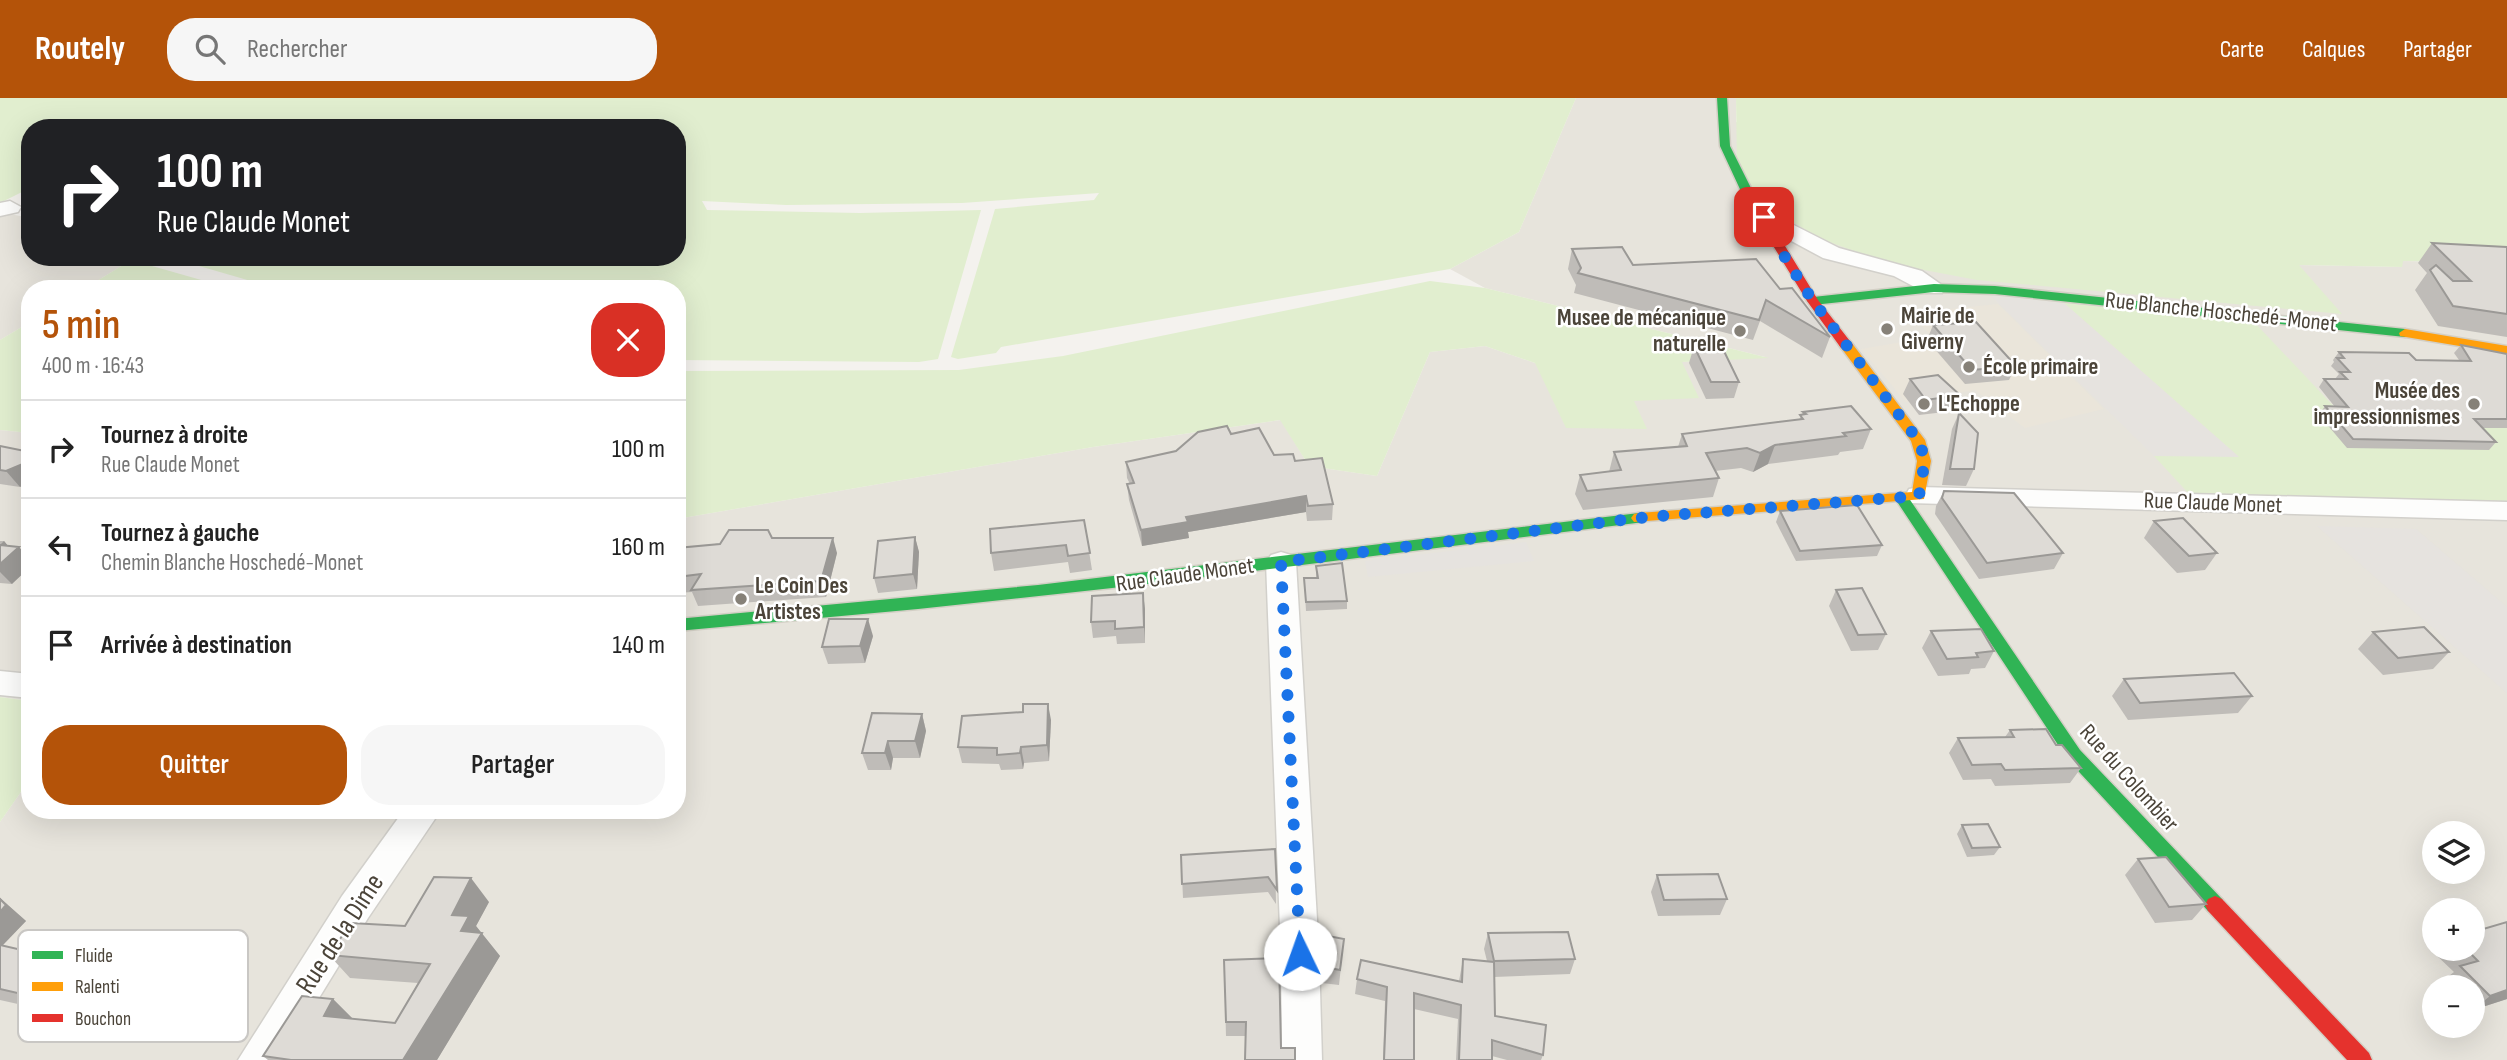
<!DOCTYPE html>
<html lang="fr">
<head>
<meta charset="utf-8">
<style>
	:root { --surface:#fff; --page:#f6f6f6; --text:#222; --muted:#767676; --line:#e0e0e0; --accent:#b45309 }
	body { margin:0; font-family:"Sofia Sans Condensed",sans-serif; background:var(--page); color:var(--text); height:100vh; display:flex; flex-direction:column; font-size:26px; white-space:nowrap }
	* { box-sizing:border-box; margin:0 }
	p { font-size:23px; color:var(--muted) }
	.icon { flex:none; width:38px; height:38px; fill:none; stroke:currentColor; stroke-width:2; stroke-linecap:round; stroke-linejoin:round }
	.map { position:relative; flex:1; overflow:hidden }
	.panel { position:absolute; left:21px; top:182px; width:665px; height:539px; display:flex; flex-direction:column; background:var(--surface); border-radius:28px; box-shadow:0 7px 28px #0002 }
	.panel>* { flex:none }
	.hud { position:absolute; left:21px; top:21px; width:665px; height:147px; border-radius:28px; box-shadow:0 7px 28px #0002; background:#202124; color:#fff; overflow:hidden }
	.tools { position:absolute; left:2422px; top:723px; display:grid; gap:14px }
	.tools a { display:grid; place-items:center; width:63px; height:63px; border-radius:50%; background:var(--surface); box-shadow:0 7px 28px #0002; font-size:35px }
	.pin { position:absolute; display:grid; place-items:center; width:60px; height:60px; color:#fff; margin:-30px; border-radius:14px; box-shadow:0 4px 10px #0006 }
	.me { position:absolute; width:77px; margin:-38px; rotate:357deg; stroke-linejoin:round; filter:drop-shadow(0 0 5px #0008) }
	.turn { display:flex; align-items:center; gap:24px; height:147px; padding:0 21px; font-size:32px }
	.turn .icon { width:91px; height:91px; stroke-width:2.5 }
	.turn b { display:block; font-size:49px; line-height:60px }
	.round { display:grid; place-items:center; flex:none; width:74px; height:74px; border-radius:28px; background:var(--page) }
	.summary { display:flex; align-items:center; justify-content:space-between; height:119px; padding:0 21px }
	h1 { font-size:42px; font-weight:600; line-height:52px; color:var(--accent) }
	.action { display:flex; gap:14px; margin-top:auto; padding:14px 21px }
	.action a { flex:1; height:80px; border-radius:28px; background:var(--accent); color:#fff; font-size:28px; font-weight:600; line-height:80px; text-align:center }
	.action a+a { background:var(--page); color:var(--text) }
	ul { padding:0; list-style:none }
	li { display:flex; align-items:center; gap:21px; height:98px; padding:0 21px; border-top:2px solid var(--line) }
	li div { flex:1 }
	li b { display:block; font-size:26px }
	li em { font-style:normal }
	header { display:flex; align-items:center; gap:42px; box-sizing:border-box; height:98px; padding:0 35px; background:var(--accent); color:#fff }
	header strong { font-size:33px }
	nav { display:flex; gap:38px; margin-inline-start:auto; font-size:24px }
	.search { width:490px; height:63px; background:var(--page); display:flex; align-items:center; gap:18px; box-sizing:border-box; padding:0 24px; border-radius:28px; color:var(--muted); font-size:26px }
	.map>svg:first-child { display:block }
	.residential { fill:#e7e4dc; fill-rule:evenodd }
	.education { fill:#eae5da }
	.green { fill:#e1eecf }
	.parking { fill:#e6e3df }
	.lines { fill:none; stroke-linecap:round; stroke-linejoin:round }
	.street-casing { stroke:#d2d0cb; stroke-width:3 }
	.fast-casing { stroke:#d3cfc5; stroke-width:3 }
	.slow-casing { stroke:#d3cfc5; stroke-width:3 }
	.jam-casing { stroke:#d3cfc5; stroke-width:3 }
	.street { fill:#fdfdfc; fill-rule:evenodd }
	.fast { fill:#30b455; fill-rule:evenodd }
	.slow { fill:#ff9f0a; fill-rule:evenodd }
	.jam { fill:#e5322d; fill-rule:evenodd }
	.wall { fill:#bfbcb8 }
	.shaded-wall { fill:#9b9996 }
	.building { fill:#dedbd6; stroke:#9b9996; stroke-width:2 }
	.route { stroke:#1a73e8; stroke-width:12; stroke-dasharray:0 21.6 }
	.poi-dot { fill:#868178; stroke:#fff; stroke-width:2.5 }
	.labels { text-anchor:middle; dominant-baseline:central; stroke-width:5; stroke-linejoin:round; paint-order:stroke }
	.street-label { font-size:23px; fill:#4b4439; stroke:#fff }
	.poi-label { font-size:23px; font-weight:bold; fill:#4b4439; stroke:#fff; text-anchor:start }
	.near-street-label { font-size:28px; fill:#4b4439; stroke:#fff }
	.key { fill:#fff; stroke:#c9c7c4; stroke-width:2 }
	.key-label { font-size:19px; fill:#4b4439 }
</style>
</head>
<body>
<header>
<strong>Routely</strong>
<div class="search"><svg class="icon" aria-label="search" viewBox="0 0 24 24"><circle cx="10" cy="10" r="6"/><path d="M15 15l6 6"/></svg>Rechercher</div>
<nav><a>Carte</a><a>Calques</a><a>Partager</a></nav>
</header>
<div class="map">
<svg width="2507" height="962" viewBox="0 0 2507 962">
	<rect width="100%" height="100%" fill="#f4f2ee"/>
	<!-- residential -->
	<g class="residential">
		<path d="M1576,0H1736V24L2341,216L2298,167L2402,169V163L2507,165V962H0V724L30,681V712H677V421L1093,349L1281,322L1309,368L1377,378L1430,254L1485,248L1535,265L1646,330L1633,303L1681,264L1765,259L1485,190L1450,171L1519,134ZM2434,735H2473V774H2434ZM2434,812H2473V850H2434ZM2434,889H2473V928H2434Z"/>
		<path d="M0,114L30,120V159H124L131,162L84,191H30V224L0,242Z"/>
		<path d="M0,332L30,335V603L0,599Z"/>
	</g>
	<!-- education -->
	<path class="education" d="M1998,206L2104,311L2025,330L1975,292L1906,304L1861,251L1932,239L1910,215Z"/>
	<!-- green -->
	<g class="green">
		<path d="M0,0H1576L1519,134L1450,171L1001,249L996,255L958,261L951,259L995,111L1094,102L1099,95L962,105L786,107L702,103L707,112L860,115L981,112L938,261L919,264L677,262V191H278L168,159H677V30H30V90L0,105Z"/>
		<path d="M1736,0H2507V165L2403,163L2402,169L2299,167L2342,216L1977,182L1887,165L1821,141L1763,106L1737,69Z"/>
		<path d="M131,162L233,191H84Z"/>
		<path d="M1430,183L1485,190L1769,260L1682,264L1699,300L1634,303L1647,331L1566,330L1535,265L1485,248L1430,254L1377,378L1309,368L1280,322L1093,349L677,421V273L959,272L1063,258Z"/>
		<path d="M2064,205L2254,224L2342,317L2507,321V405L2191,398L2154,358H2238Z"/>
		<path d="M30,224V335L0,332V242Z"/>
		<path d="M0,599L30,603V681L0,724Z"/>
	</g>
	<!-- parking -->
	<g class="parking">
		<path d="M1989,196L2064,205L2239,359L2154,358Z"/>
		<path d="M2317,428L2416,431L2507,509V595Z"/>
		<path d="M1526,444L1534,463L1368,479L1365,463Z"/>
	</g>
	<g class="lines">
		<defs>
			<g id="street">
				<path d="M10,103L21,109L18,114L0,118V105Z"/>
				<path d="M1764,112L1839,150L1922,173L1946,190L1942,195H1926L1894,178L1823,160L1756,124L1753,119L1756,114Z"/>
				<path d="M1919,389L2507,404V422L1909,405L1905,398L1909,391Z"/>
				<path d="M1281,454L1291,457L1296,464L1319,856L1322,962H1282L1281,856L1266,464L1271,457Z"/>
				<path d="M0,573L30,576V600L0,597Z"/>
				<path d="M404,712H441L368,820L281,962H238L342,798Z"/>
			</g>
			<g id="fast">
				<path d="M1717,0H1727L1730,48L1757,102L1755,104L1745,102L1720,48Z"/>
				<path d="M1934,186L1995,188L2405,231L2411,235L2405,239L1995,196L1934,194L1813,207L1807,203L1813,199Z"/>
				<path d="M1901,394L1906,396L2080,652L2222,801L2225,807L2222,813L2215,816L2208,813L2068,662L1894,399Z"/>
				<path d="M1639,415L1644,416L1647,420L1644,424L1158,485L918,511L677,533V521L1038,487Z"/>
			</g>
			<g id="slow">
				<path d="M2405,231L2507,248V256L2400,238L2399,235Z"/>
				<path d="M1846,243L1851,244L1925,342L1931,363L1924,401L1634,424L1631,420L1634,416L1639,415L1912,394L1917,363L1911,343L1839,247Z"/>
			</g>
			<g id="jam">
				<path d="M1751,99L1757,102L1818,202L1853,247L1851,250H1841L1807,203L1745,102Z"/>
				<path d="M2215,798L2222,801L2369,955L2372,962H2347L2208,813L2205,807L2208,801Z"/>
			</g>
		</defs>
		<!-- street casing -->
		<use href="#street" class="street-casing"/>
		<!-- fast casing -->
		<use href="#fast" class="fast-casing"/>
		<!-- slow casing -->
		<use href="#slow" class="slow-casing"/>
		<!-- jam casing -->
		<use href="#jam" class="jam-casing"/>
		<!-- street -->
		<use href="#street" class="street"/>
		<!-- fast -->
		<use href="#fast" class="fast"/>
		<!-- slow -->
		<use href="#slow" class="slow"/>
		<!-- jam -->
		<use href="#jam" class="jam"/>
	</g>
	<!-- wall -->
	<g class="wall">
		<path d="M2432,145L2507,149V239L2438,228L2415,192L2427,175L2418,165Z"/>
		<path d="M1572,151L1633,167L1780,191L1830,239L1822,260L1760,223L1753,242L1574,195L1576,187L1568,171Z"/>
		<path d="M1933,227L2016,268L2009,282L1965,286L1927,242Z"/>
		<path d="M2461,247L2507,256V330H2482L2496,344L2489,352L2347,350L2319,317L2325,308L2335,309L2319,289L2324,281H2335L2339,276L2331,268L2334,264L2333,262L2339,254L2416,262H2459L2454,255Z"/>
		<path d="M1694,248L1739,284L1734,300L1706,301L1689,265Z"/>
		<path d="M1910,281L1960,297L1953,313L1919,317L1903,296Z"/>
		<path d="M1803,314L1871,331L1863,351L1840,354L1838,357L1768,366L1753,374L1741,370L1715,373L1719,380L1713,399L1583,412L1575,396L1580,377L1609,374L1614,354L1678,349L1682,336L1799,322Z"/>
		<path d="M1959,315L1974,371L1966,388L1942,387L1952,331Z"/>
		<path d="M1231,336L1274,357L1295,363L1333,406L1332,422L1307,423L1306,414L1188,434L1189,440L1142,448L1129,402L1127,386H1130L1127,380L1126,364L1176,353Z"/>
		<path d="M0,348L20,389L0,386Z"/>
		<path d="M1944,393L2063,455L2054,471L1979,481L1935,416L1936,408Z"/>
		<path d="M1780,413L1882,447L1877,458L1796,463L1776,424Z"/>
		<path d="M1084,422L1092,472L1070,475L1068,464L994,473L991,455Z"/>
		<path d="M2154,423L2217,455L2205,472L2177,475L2144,440Z"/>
		<path d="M915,439L919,454L917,491L878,495L874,480Z"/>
		<path d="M772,440L837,455L826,499L698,508L692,494L677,495V450Z"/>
		<path d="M0,443H4L8,448L12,486L0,485Z"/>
		<path d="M1316,468L1347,503V511L1306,513L1304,480H1316Z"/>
		<path d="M1836,492L1886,536L1878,552L1851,553L1829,508Z"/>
		<path d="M1143,495L1145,545L1117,546L1116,538L1093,540L1091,524Z"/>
		<path d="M1931,533L1994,553L1985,570L1971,571L1969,576L1938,578L1922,550Z"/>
		<path d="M2373,534L2449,554L2433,571L2383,577L2358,551Z"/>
		<path d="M873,538L865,565L828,566L822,549Z"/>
		<path d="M2124,581L2252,598L2238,615L2128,622L2112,598Z"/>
		<path d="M922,616L926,633L920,660H893L891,672H868L862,655Z"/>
		<path d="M1051,622L1049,663L1024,665L1023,671L1001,672L999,666L962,665L958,649Z"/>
		<path d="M2010,632L2056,647L2081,670L2070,685L1995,688L1991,681L1963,682L1949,655L1958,640L2005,639Z"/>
		<path d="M1962,727L2000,749L1994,757L1967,759L1957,736Z"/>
		<path d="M1275,751L1276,806L1268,794L1183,800L1181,757Z"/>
		<path d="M2138,761L2206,806L2192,822L2155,825L2125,777Z"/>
		<path d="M1657,777L1727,801L1720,817L1658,818L1651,794Z"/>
		<path d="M0,800L26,823L2,848L35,855L45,863L67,867L86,882L58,915L0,902Z"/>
		<path d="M489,804L476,828L500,858L437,962H268L263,958L333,901L353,921L395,925L418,885L350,880L329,857L405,828Z"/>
		<path d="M1488,835L1575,861L1570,876L1494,879L1495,918L1543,957L1541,962H1507L1492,958V962H1456L1458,921L1414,911V962H1383L1385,903L1355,896L1357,881L1459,883L1463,861L1487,863L1484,851Z"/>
		<path d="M1323,837L1344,841L1339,887L1322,885L1321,853Z"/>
		<path d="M2440,850H2473L2507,901L2473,912V889H2446L2441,884L2454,874L2434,855Z"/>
		<path d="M1224,862L1281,950L1246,938H1226Z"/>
	</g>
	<!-- shaded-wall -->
	<g class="shaded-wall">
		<path d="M1775,347L1768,366L1753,374L1760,355Z"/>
		<path d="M30,363V385L20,389L6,373Z"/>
		<path d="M1306,398V414L1188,434L1189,440L1142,448L1141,432L1186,419Z"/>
		<path d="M915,439L919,454L917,491L913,476Z"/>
		<path d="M833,440L837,455L826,499L821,483Z"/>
		<path d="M4,443L13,454L19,449L30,461V469L12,486L0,474V447Z"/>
		<path d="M1143,495L1145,511V545L1144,529Z"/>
		<path d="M868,521L873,538L865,565L860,548Z"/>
		<path d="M1048,606L1051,622L1049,663L1047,647Z"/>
		<path d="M922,616L926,633L920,660L915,643Z"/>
		<path d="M888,643L893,660L891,672L885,655Z"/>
		<path d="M1021,649L1024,665L1023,671L1020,655Z"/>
		<path d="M471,780L489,804L476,828L500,858L437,962H403L461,833L452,817Z"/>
		<path d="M0,800L26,823L0,850Z"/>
		<path d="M35,855L55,871L30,860Z"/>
		<path d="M67,867L86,882L58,915L39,900Z"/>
		<path d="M2507,892V901L2473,912L2490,898Z"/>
		<path d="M333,901L355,923L324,918Z"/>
	</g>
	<!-- building -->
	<g class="building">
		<path d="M2432,145L2507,149V216L2453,208L2430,172L2436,167L2453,183H2471Z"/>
		<path d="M1622,149L1633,167L1756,161L1780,191L1792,190L1830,239L1766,202L1759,222L1578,175L1581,170L1572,151Z"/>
		<path d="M1976,224L2016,268L1972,272L1933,227Z"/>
		<path d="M1721,247L1739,284H1711L1694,248Z"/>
		<path d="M2461,247L2507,256V321H2474L2496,344L2353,341L2325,308L2348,309L2324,281H2347L2340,274H2350L2337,260H2344L2339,254L2409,255L2416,262L2471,263Z"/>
		<path d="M1938,277L1960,297L1926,302L1910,281Z"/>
		<path d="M1851,308L1871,331L1843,335L1846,338L1775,347L1760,355L1747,350L1706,355L1719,380L1587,393L1580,377L1621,372L1614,354L1687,348L1682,336L1803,321L1800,317L1806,316L1803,314Z"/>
		<path d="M1959,315L1978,335L1974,371H1950Z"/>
		<path d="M1227,328L1231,336L1259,330L1274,357L1293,356L1295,363L1322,360L1333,406L1308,408L1306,398L1186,419L1188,424L1141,432L1127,386L1134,385L1126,364L1176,353L1198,334Z"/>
		<path d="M0,348L30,354V363L6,373L0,372Z"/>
		<path d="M1944,393L2014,395L2063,455L1987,465L1942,400Z"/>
		<path d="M1857,407L1882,447L1800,453L1780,413Z"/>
		<path d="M2183,420L2217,455L2189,458L2154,423Z"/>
		<path d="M1084,422L1090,455L1068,458L1066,447L991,455L990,431Z"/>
		<path d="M729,432H768L772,440H833L821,483L691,492L701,476L677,479V450L720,446Z"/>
		<path d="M915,439L913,476L874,480L878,443Z"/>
		<path d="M0,447L19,449L0,466Z"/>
		<path d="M1342,465L1347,503L1306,504L1304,480H1318L1316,468Z"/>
		<path d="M1862,490L1886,536L1858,537L1836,492Z"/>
		<path d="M1143,495L1144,529L1115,531V523L1091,524L1092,498Z"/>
		<path d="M829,521H868L860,548L822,549Z"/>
		<path d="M2424,529L2449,554L2398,560L2373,534Z"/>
		<path d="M1981,531L1994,553L1976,555L1978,559L1947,561L1931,533Z"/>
		<path d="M2234,575L2252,598L2140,605L2124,581Z"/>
		<path d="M1023,606H1048L1047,647L1021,649L1020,655L997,657V650L958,649L962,618L1023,614Z"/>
		<path d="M872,615L922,616L915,643H888L885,655H862Z"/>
		<path d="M2046,631L2056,647H2062L2081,670L2005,672L2001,666L1972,667L1958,640L2014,639L2010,632Z"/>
		<path d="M1988,726L2000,749L1972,750L1962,727Z"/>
		<path d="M1275,751L1277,792L1268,779L1182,786L1181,757Z"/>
		<path d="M2166,759L2206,806L2169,809L2138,761Z"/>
		<path d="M1718,776L1727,801L1664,802L1657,777Z"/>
		<path d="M434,779L471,780L452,817L469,818L461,833L482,835L403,962H291L263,958L302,898L333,901L324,918L395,925L430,866L329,857L351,825L405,828Z"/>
		<path d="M0,801L6,807L0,814Z"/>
		<path d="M2507,824V892L2490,898L2460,868L2478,863L2465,850H2473V834Z"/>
		<path d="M1568,834L1575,861L1494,863L1488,835Z"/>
		<path d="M1323,837L1344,841L1340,872L1324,869Z"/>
		<path d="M0,847L35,855L30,860L67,867L39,900L0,891Z"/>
		<path d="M1279,860L1281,950H1295V962H1245L1246,924H1226L1224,862Z"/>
		<path d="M1463,861L1494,864L1495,918L1546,927L1543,957L1492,942V962H1459L1461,907L1414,895V962H1384L1387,889L1357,881L1361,862L1462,884Z"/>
	</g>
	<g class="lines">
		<!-- route -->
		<path class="route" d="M1300,856L1281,464L1647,419L1919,398C1922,377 1928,362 1918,342L1813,203L1770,136L1764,119"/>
	</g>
	<!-- markers -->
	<g class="poi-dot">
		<circle cx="1887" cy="231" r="7"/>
		<circle cx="1740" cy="233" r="7"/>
		<circle cx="1969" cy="269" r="7"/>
		<circle cx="1924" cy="306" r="7"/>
		<circle cx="2474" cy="306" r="7"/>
		<circle cx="741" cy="501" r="7"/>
	</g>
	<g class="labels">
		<!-- street labels -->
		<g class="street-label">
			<text transform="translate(2221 214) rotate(6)">Rue Blanche Hoschedé-Monet</text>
			<text transform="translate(2213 405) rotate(2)">Rue Claude Monet</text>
			<text transform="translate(1185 477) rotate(-8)">Rue Claude Monet</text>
			<text transform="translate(2129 680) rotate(48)">Rue du Colombier</text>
		</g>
		<!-- poi labels -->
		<g class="poi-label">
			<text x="1901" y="218">Mairie de<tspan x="1901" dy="26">Giverny</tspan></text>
			<text x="1726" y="220" text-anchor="end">Musee de mécanique<tspan x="1726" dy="26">naturelle</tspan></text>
			<text x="1983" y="269">École primaire</text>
			<text x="2460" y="293" text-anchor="end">Musée des<tspan x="2460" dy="26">impressionnismes</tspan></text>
			<text x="1938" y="306">L'Echoppe</text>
			<text x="755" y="488">Le Coin Des<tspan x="755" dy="26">Artistes</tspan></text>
		</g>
		<!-- near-street labels -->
		<g class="near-street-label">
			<text transform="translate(340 836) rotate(-57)">Rue de la Dime</text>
		</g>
	</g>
	<!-- legend -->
	<rect x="18" y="832" width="230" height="112" rx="10" class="key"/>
	<rect x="32" y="853" width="31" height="8" fill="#30b455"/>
	<rect x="32" y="884" width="31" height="9" fill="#ff9f0a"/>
	<rect x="32" y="916" width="31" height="8" fill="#e5322d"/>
	<g class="key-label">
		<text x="75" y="864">Fluide</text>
		<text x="75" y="895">Ralenti</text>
		<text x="75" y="927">Bouchon</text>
	</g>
</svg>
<div class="tools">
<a><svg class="icon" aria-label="layers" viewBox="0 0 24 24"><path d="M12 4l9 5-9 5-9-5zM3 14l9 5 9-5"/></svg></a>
<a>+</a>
<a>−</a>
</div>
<div class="pin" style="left:1764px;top:119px;background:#d93025"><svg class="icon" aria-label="arrive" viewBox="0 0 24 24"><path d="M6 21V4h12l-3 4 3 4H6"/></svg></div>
<svg class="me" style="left:1300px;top:856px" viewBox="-20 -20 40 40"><circle r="19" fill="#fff"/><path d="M0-13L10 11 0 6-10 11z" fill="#1a73e8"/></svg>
<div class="hud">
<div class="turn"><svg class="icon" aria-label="right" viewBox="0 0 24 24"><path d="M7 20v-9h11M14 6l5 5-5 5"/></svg><div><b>100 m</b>Rue Claude Monet</div></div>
</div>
<section class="panel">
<div class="summary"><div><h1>5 min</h1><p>400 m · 16:43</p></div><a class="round" style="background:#d93025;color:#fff"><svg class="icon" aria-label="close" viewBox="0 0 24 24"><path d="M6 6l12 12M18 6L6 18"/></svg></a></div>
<ul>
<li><svg class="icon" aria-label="right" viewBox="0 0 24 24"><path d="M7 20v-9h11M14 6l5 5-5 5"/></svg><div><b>Tournez à droite</b><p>Rue Claude Monet</p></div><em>100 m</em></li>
<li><svg class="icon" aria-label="left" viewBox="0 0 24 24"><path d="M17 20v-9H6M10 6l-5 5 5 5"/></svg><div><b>Tournez à gauche</b><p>Chemin Blanche Hoschedé-Monet</p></div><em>160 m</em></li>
<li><svg class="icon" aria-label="arrive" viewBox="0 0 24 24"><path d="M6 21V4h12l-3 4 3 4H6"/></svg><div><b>Arrivée à destination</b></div><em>140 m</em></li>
</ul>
<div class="action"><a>Quitter</a><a>Partager</a></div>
</section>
</div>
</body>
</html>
